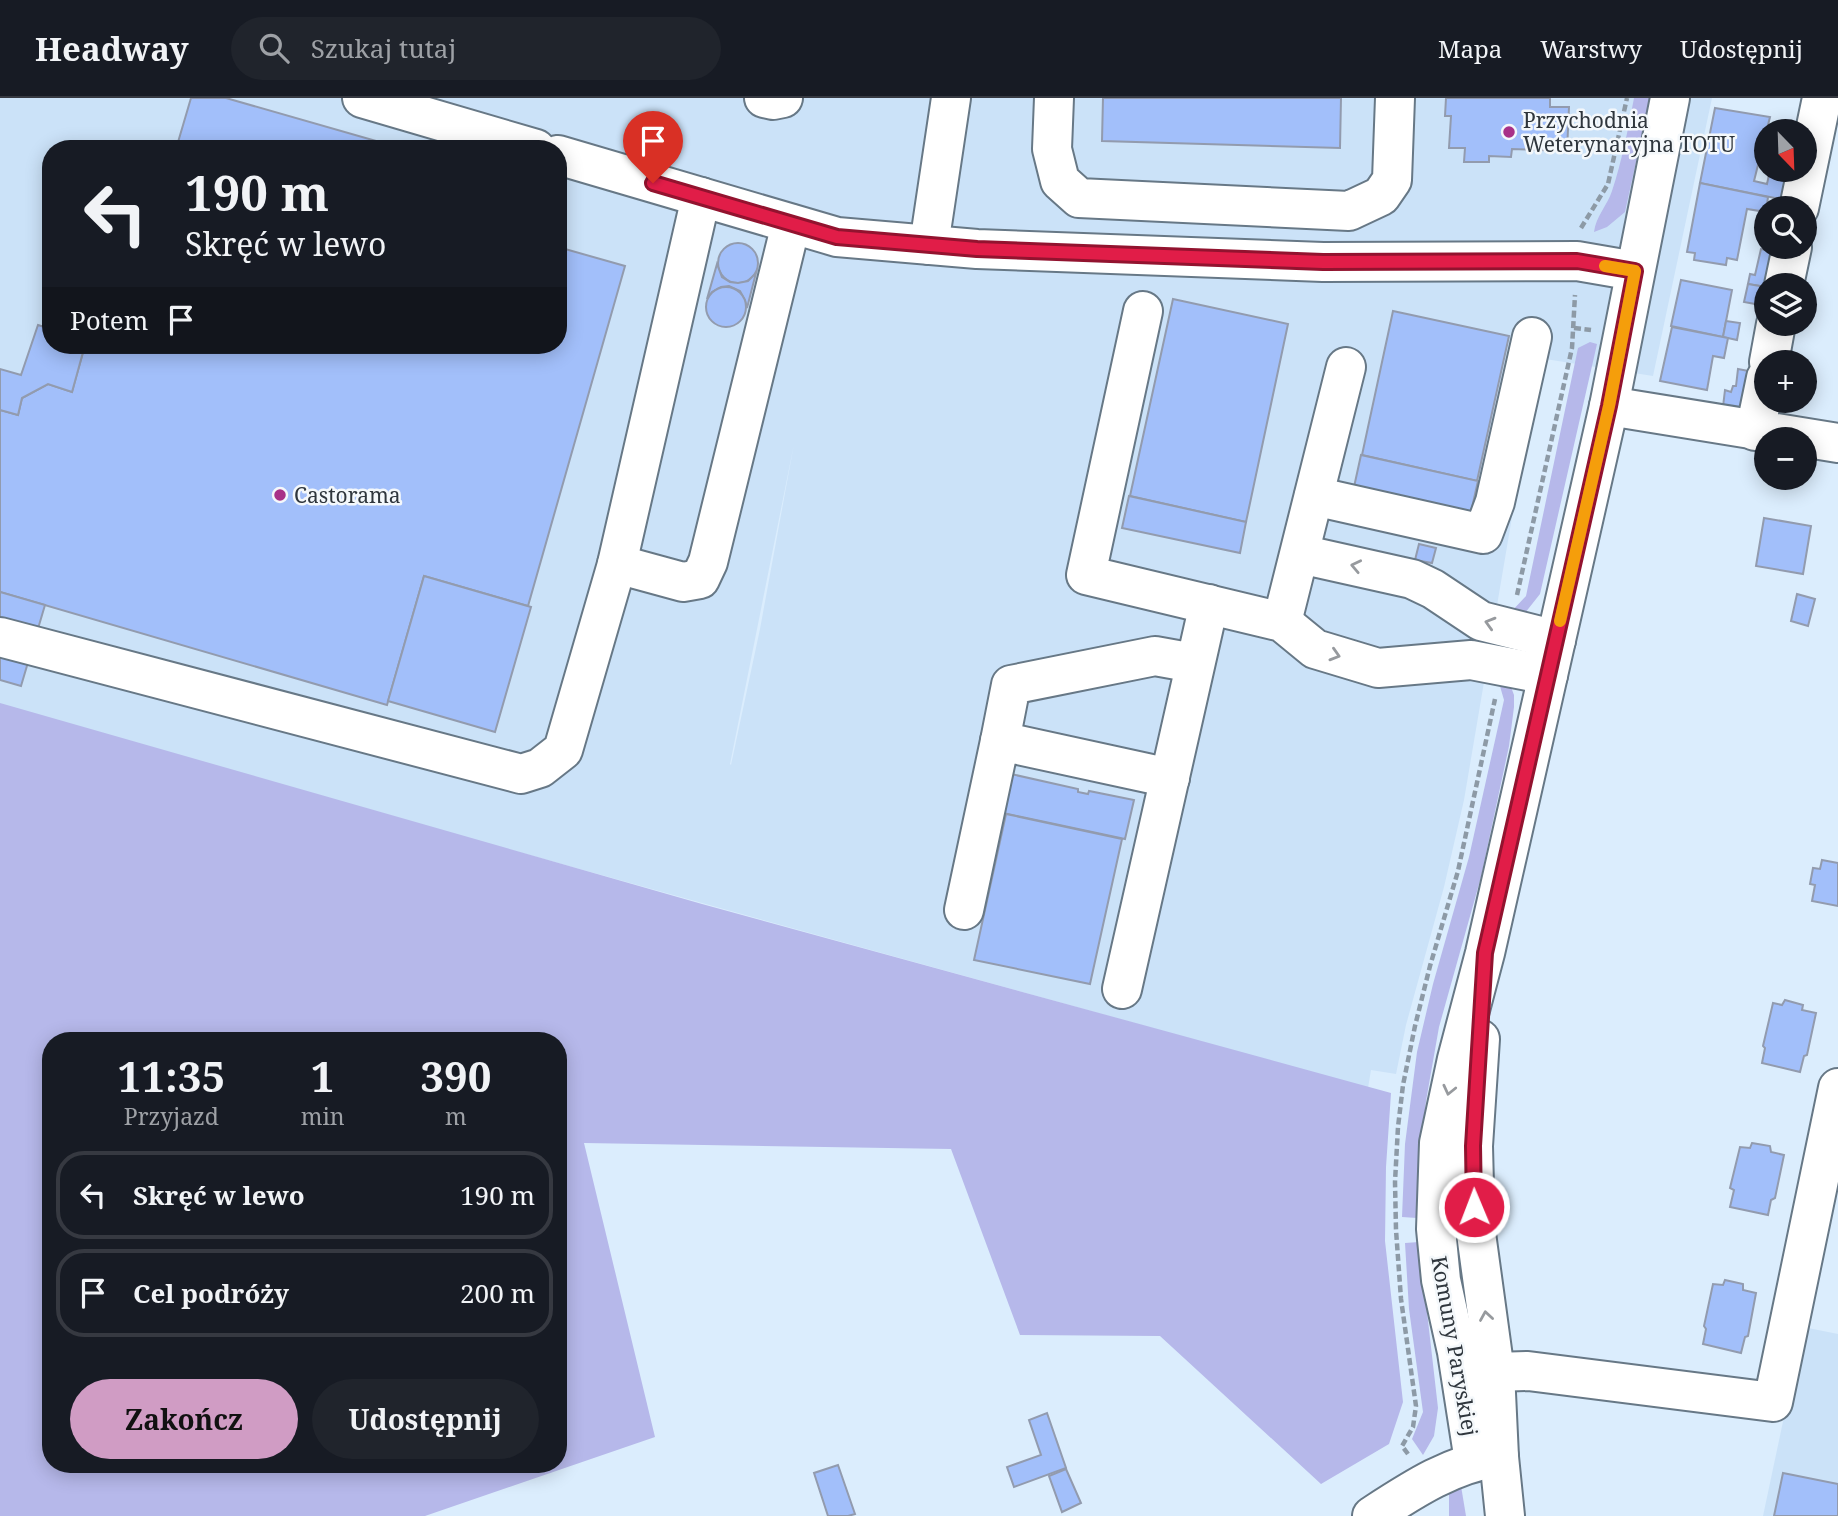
<!DOCTYPE html>
<html lang="pl">
<head>
<meta charset="utf-8">
<style>
	:root { --surface:#171b24; --page:#20242c; --text:#f1f3f6; --muted:#9ea1a6; --line:#363941; --accent:#d09cc4 }
	body { margin:0; font-family:"Noto Serif",serif; background:var(--page); color:var(--text); height:100vh; display:flex; flex-direction:column; font-size:26px; white-space:nowrap }
	* { box-sizing:border-box; margin:0 }
	p { font-size:23px; color:var(--muted) }
	.icon { flex:none; width:38px; height:38px; fill:none; stroke:currentColor; stroke-width:2; stroke-linecap:round; stroke-linejoin:round }
	.map { position:relative; flex:1; overflow:hidden }
	.details { position:absolute; left:42px; top:934px; width:525px; height:441px; display:flex; flex-direction:column; background:var(--surface); border-radius:28px; box-shadow:0 4px 18px #0003 }
	.details>* { flex:none }
	.banner { position:absolute; left:42px; top:42px; width:525px; height:214px; border-radius:28px; box-shadow:0 4px 18px #0003; background:#171b24; color:var(--text); overflow:hidden }
	.needle { width:46px; rotate:157deg }
	.fabs { position:absolute; left:1754px; top:21px; display:grid; gap:14px }
	.fabs a { display:grid; place-items:center; width:63px; height:63px; border-radius:50%; background:var(--surface); box-shadow:0 4px 18px #0003; font-size:35px }
	.pin { position:absolute; display:grid; place-items:center; width:60px; height:60px; color:#fff; margin:-72px -30px; border-radius:50% 50% 50% 0; rotate:-45deg; box-shadow:0 0 7px #0007 }
	.pin .icon { rotate:45deg }
	.me { position:absolute; width:77px; margin:-38px; rotate:359deg; stroke-linejoin:round; filter:drop-shadow(0 0 5px #0008) }
	.turn { display:flex; align-items:center; gap:24px; height:147px; padding:0 28px; font-size:32px }
	.turn .icon { width:91px; height:91px; stroke-width:2.5 }
	.turn b { display:block; font-size:49px; line-height:60px }
	.then { display:flex; align-items:center; height:66px; padding:0 28px; background:#0003; gap:14px; font-size:26px }
	.eta { display:flex; justify-content:space-evenly; align-items:center; height:119px; text-align:center }
	.eta b { font-size:42px; font-weight:700; line-height:49px }
	.primary-button { display:flex; gap:14px; margin-top:auto; padding:14px 28px }
	.primary-button a { flex:1; height:80px; border-radius:42px; background:var(--accent); color:#111; font-size:28px; font-weight:700; line-height:80px; text-align:center }
	.primary-button a+a { background:var(--page); color:var(--text) }
	ul { padding:0; list-style:none }
	li { display:flex; align-items:center; gap:21px; height:88px; margin:0 14px 10px; padding:0 14px; border:4px solid var(--line); border-radius:28px }
	li div { flex:1 }
	li b { display:block; font-size:26px }
	li em { font-style:normal }
	header { display:flex; align-items:center; gap:42px; box-sizing:border-box; height:98px; padding:0 35px; background:var(--surface); border-bottom:2px solid var(--line) }
	header strong { font-size:33px }
	nav { display:flex; gap:38px; margin-inline-start:auto; font-size:24px }
	.search { width:490px; height:63px; background:var(--page); display:flex; align-items:center; gap:18px; box-sizing:border-box; padding:0 24px; border-radius:38px; color:var(--muted); font-size:26px }
	.map>svg:first-child { display:block }
	.built { fill:#cbe2f8; fill-rule:evenodd }
	.green { fill:#b6b8ea; fill-rule:evenodd }
	.building { fill:#a2bffa; stroke:#929bae; stroke-width:2 }
	.lines { fill:none; stroke-linecap:round; stroke-linejoin:round }
	.minor-casing { stroke:#677886; stroke-width:42 }
	.path { stroke:#8d9aa6; stroke-width:4.5; stroke-dasharray:7 3.5; stroke-linecap:butt }
	.minor { stroke:#fff; stroke-width:38 }
	.oneway { stroke:#979a9e }
	.route-casing { stroke:#92132f; stroke-width:18 }
	.route { stroke:#e11d48; stroke-width:12 }
	.slow { stroke:#f59e0b; stroke-width:12 }
	.poi-dot { fill:#a83188; stroke:#f4f8fb; stroke-width:2.5 }
	.labels { text-anchor:middle; dominant-baseline:central; stroke-width:5; stroke-linejoin:round; paint-order:stroke }
	.poi-label { font-size:21px; fill:#2f363d; stroke:#f4f8fb; text-anchor:start }
	.street-label { font-size:21px; fill:#2f363d; stroke:#f4f8fb }
</style>
</head>
<body>
<header>
<strong>Headway</strong>
<div class="search"><svg class="icon" aria-label="search" viewBox="0 0 24 24"><circle cx="10" cy="10" r="6"/><path d="M15 15l6 6"/></svg>Szukaj tutaj</div>
<nav><a>Mapa</a><a>Warstwy</a><a>Udostępnij</a></nav>
</header>
<div class="map">
<svg width="1838" height="1418" viewBox="0 0 1838 1418">
	<rect width="100%" height="100%" fill="#dbedfd"/>
	<!-- built -->
	<g class="built">
		<path d="M0,0H1712L1653,278L1539,260L1464,702L1444,789L1406,927L1396,976L1371,972L1368,990L0,610ZM51,51H558V247H51ZM794,346L760,531L731,667L730,666Z"/>
		<path d="M1803,1229L1838,1236V1418H1763Z"/>
	</g>
	<!-- green -->
	<g class="green">
		<path d="M1634,0H1650L1625,114L1607,129L1594,134C1596,118 1607,108 1612,93C1622,63 1628,31 1634,0Z"/>
		<path d="M1590,244L1597,246L1540,496L1525,515H1510L1526,498L1578,250Z"/>
		<path d="M1497,578L1511,589L1514,597V609L1509,648L1481,779L1439,929L1426,1003L1420,1059L1417,1120L1402,1119L1405,1046L1417,954L1433,886L1469,759L1504,602Z"/>
		<path d="M0,605L702,806L1391,995L1386,1069L1385,1143L1403,1304L1389,1346L1321,1386L1160,1238L1020,1237L951,1051L584,1045L655,1339L425,1418H0ZM51,943H558V1367H51Z"/>
		<path d="M1419,1144L1438,1310L1434,1338L1423,1357L1412,1341L1423,1314L1409,1211L1405,1145Z"/>
		<path d="M1461,1388L1466,1418H1449V1390Z"/>
	</g>
	<!-- building -->
	<g class="building">
		<path d="M191,0H226L404,51H176Z"/>
		<path d="M1103,0H1341L1340,50L1102,43Z"/>
		<path d="M1446,0H1550V9H1569L1567,53L1512,51L1511,59L1489,58V64H1464L1465,50H1449L1451,18H1445Z"/>
		<path d="M1715,10L1770,19L1754,83L1767,86L1770,72H1796L1790,103L1700,85Z"/>
		<path d="M1700,85L1768,99L1766,114L1747,111L1737,162L1727,160L1726,167L1694,162L1695,155L1687,154Z"/>
		<circle cx="738" cy="165" r="20"/>
		<path d="M558,149L625,168L528,508L424,478L387,607L0,494V312L18,317L22,300L48,286L72,294L85,247H558Z"/>
		<path d="M1761,151L1780,155L1766,189L1748,186L1750,176L1755,177Z"/>
		<path d="M717,166L722,179L730,184L738,185L748,183L756,175L747,210L745,202L740,193L729,188L721,189L712,194L707,201Z"/>
		<path d="M1681,182L1732,192L1723,239L1671,228Z"/>
		<path d="M1748,186L1766,189V208L1744,204Z"/>
		<circle cx="726" cy="209" r="20"/>
		<path d="M1173,201L1288,226L1246,424L1130,398Z"/>
		<path d="M1393,213L1509,238L1477,383L1362,357Z"/>
		<path d="M1726,223L1740,225L1737,242L1723,239Z"/>
		<path d="M38,227L51,231V247H85L72,294L48,286L22,300L18,317L0,312V271L21,277Z"/>
		<path d="M1672,229L1728,240L1724,260L1713,258L1707,292L1660,283Z"/>
		<path d="M1738,271L1754,274L1744,322L1722,317L1725,292L1731,294L1733,288H1736Z"/>
		<path d="M1361,357L1478,383L1471,414L1354,389Z"/>
		<path d="M1129,398L1246,424L1240,455L1122,430Z"/>
		<path d="M1764,420L1811,428L1803,476L1756,468Z"/>
		<path d="M1419,446L1436,450L1432,465L1415,462Z"/>
		<path d="M424,478L531,509L495,634L388,603Z"/>
		<path d="M0,494L45,507L21,588L0,582Z"/>
		<path d="M1797,496L1815,501L1808,528L1791,523Z"/>
		<path d="M1011,676L1078,691V694L1088,696L1089,693L1134,702L1125,741L1003,715Z"/>
		<path d="M1006,716L1122,741L1090,886L974,862Z"/>
		<path d="M1822,762L1838,765V808L1812,803L1815,787L1810,786L1813,770L1820,771Z"/>
		<path d="M1785,902L1803,907L1802,912L1816,915L1807,957L1804,958L1800,974L1762,965L1765,950L1763,948L1773,905L1782,907Z"/>
		<path d="M1752,1045L1770,1048L1771,1054L1784,1057L1775,1100L1771,1102L1768,1117L1730,1109L1734,1092L1730,1090L1740,1049L1750,1050Z"/>
		<path d="M1725,1182L1743,1186V1192L1756,1195L1748,1238L1745,1239L1741,1255L1703,1246L1706,1231L1704,1228L1713,1186L1723,1187Z"/>
		<path d="M1047,1315L1066,1370L1014,1389L1007,1369L1041,1357L1029,1322Z"/>
		<path d="M838,1367L855,1416L848,1418H828L814,1375Z"/>
		<path d="M1066,1371L1081,1405L1062,1414L1049,1378Z"/>
		<path d="M1783,1375L1838,1386V1418H1774Z"/>
	</g>
	<g class="lines">
		<defs>
			<g id="minor">
				<path d="M362,0L536,51"/>
				<path d="M764,0L773,2L783,0"/>
				<path d="M1054,0L1052,51L1060,83L1079,100L1349,113L1381,98L1392,82L1395,0"/>
				<path d="M558,57L837,139L977,151L1323,164L1577,163L1635,173"/>
				<path d="M1799,110L1822,0"/>
				<path d="M929,147L951,0"/>
				<path d="M1784,187L1792,149"/>
				<path d="M1143,213L1086,477L1282,524L1315,551L1378,570L1471,562L1548,577"/>
				<path d="M1769,264L1776,226"/>
				<path d="M1609,308L1838,345"/>
				<path d="M1755,333L1766,280"/>
				<path d="M1314,398L1483,436L1495,404L1532,239"/>
				<path d="M1300,456L1412,481L1433,491L1481,523L1556,542"/>
				<path d="M617,466L683,484L700,481L708,464L791,126"/>
				<path d="M1282,524L1346,269"/>
				<path d="M0,539L521,676L540,670L563,652L617,466L701,99"/>
				<path d="M1000,643L1011,587L1155,558L1194,565"/>
				<path d="M964,812L1000,643L1170,680"/>
				<path d="M1122,891L1209,506"/>
				<path d="M1480,941L1473,1048L1475,1128L1495,1274L1499,1359L1505,1418"/>
				<path d="M1495,1274L1528,1273L1773,1304L1838,990"/>
				<path d="M1474,1363L1457,1254L1441,1182L1436,1131L1439,1045L1457,961L1485,855L1609,308L1670,0"/>
				<path d="M1372,1418C1412,1392 1451,1366 1499,1359"/>
			</g>
		</defs>
		<!-- minor casing -->
		<use href="#minor" class="minor-casing"/>
		<!-- path -->
		<g class="path">
			<path d="M1581,130L1608,86L1627,0"/>
			<path d="M1574,230L1591,232"/>
			<path d="M1517,497L1572,250L1575,197"/>
			<path d="M1408,1356L1402,1348L1413,1329L1416,1308L1401,1201L1396,1132L1395,1084L1398,1029L1403,987L1415,928L1430,868L1458,773L1495,601"/>
		</g>
		<!-- minor -->
		<use href="#minor" class="minor"/>
	</g>
	<!-- one-way arrows -->
	<defs><path id="oneway-chevron" d="M-2-3.5L2.5 0L-2 3.5" fill="none" stroke-width="1.6" stroke-linecap="round" stroke-linejoin="round" transform="scale(1.75)"/></defs>
	<g class="oneway">
		<use href="#oneway-chevron" transform="translate(1356 468) rotate(-168)"/>
		<use href="#oneway-chevron" transform="translate(1490 525) rotate(-164)"/>
		<use href="#oneway-chevron" transform="translate(1335 557) rotate(17)"/>
		<use href="#oneway-chevron" transform="translate(1449 992) rotate(103)"/>
		<use href="#oneway-chevron" transform="translate(1486 1218) rotate(-99)"/>
	</g>
	<g class="lines">
		<defs>
			<path id="route" d="M653,85L837,139L977,151L1323,164L1577,163L1635,173L1609,308L1485,855L1473,1048L1474,1109"/>
		</defs>
		<!-- route casing -->
		<use href="#route" class="route-casing"/>
		<!-- route -->
		<use href="#route" class="route"/>
		<!-- slow -->
		<path class="slow" d="M1560,523L1609,308L1635,173L1605,168"/>
	</g>
	<!-- markers -->
	<g class="poi-dot">
		<circle cx="1509" cy="34" r="7"/>
		<circle cx="280" cy="397" r="7"/>
	</g>
	<g class="labels">
		<!-- poi labels -->
		<g class="poi-label">
			<text x="1523" y="22">Przychodnia<tspan x="1523" dy="24">Weterynaryjna TOTU</tspan></text>
			<text x="294" y="397">Castorama</text>
		</g>
		<!-- street labels -->
		<g class="street-label">
			<text transform="translate(1455 1248) rotate(80)">Komuny Paryskiej</text>
		</g>
	</g>
</svg>
<div class="fabs">
<a><svg class="needle" viewBox="-14 -14 28 28"><path d="M0-13l5 13h-10z" fill="#e53935"/><path d="M0 13l5-13h-10z" fill="#9ea1a6"/></svg></a>
<a><svg class="icon" aria-label="search" viewBox="0 0 24 24"><circle cx="10" cy="10" r="6"/><path d="M15 15l6 6"/></svg></a>
<a><svg class="icon" aria-label="layers" viewBox="0 0 24 24"><path d="M12 4l9 5-9 5-9-5zM3 14l9 5 9-5"/></svg></a>
<a>+</a>
<a>−</a>
</div>
<div class="pin" style="left:653px;top:85px;background:#d93025"><svg class="icon" aria-label="arrive" viewBox="0 0 24 24"><path d="M6 21V4h12l-3 4 3 4H6"/></svg></div>
<svg class="me" style="left:1474px;top:1109px" viewBox="-20 -20 40 40"><circle r="17" fill="#e11d48" stroke="#fff" stroke-width="3"/><path d="M0-11L8 9 0 5-8 9z" fill="#fff"/></svg>
<div class="banner">
<div class="turn"><svg class="icon" aria-label="left" viewBox="0 0 24 24"><path d="M17 20v-9H6M10 6l-5 5 5 5"/></svg><div><b>190 m</b>Skręć w lewo</div></div>
<div class="then">Potem<svg class="icon" aria-label="arrive" viewBox="0 0 24 24"><path d="M6 21V4h12l-3 4 3 4H6"/></svg></div>
</div>
<section class="details">
<div class="eta">
<div><b>11:35</b><p>Przyjazd</p></div>
<div><b>1</b><p>min</p></div>
<div><b>390</b><p>m</p></div>
</div>
<ul>
<li><svg class="icon" aria-label="left" viewBox="0 0 24 24"><path d="M17 20v-9H6M10 6l-5 5 5 5"/></svg><div><b>Skręć w lewo</b></div><em>190 m</em></li>
<li><svg class="icon" aria-label="arrive" viewBox="0 0 24 24"><path d="M6 21V4h12l-3 4 3 4H6"/></svg><div><b>Cel podróży</b></div><em>200 m</em></li>
</ul>
<div class="primary-button"><a>Zakończ</a><a>Udostępnij</a></div>
</section>
</div>
</body>
</html>
